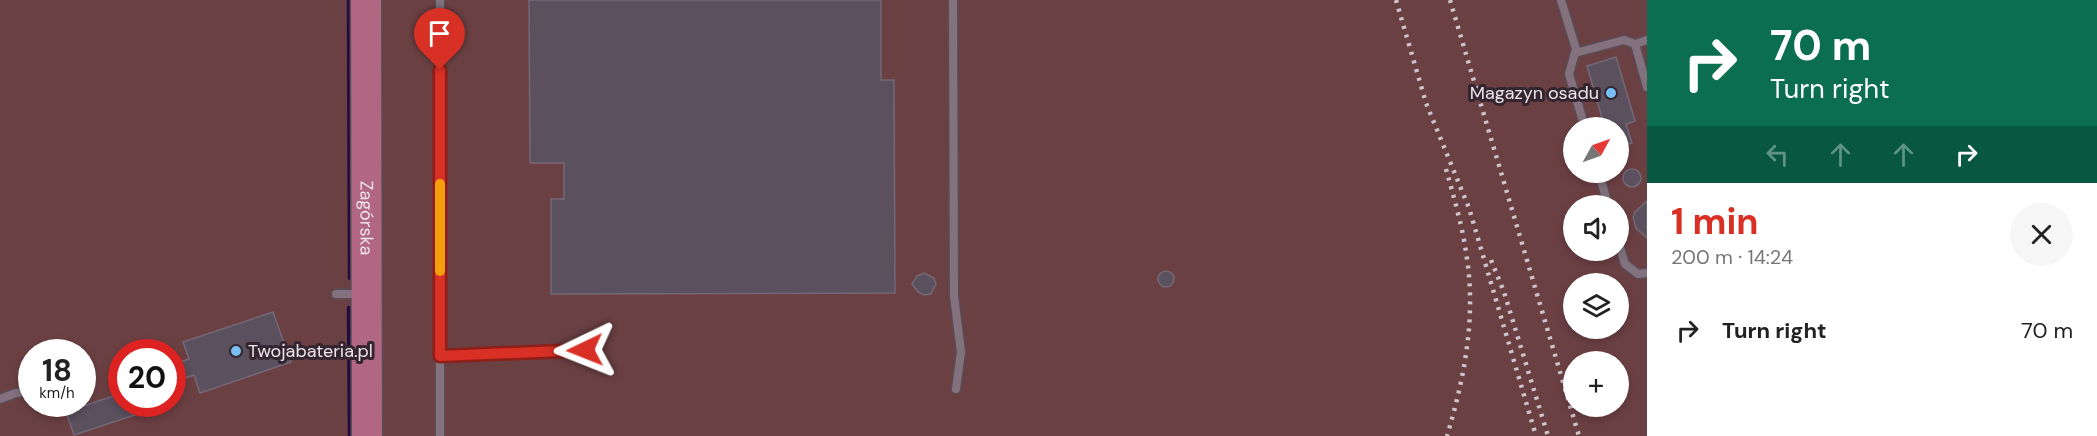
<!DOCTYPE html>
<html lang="en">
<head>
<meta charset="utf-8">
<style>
	:root { --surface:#fff; --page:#f6f6f6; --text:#222; --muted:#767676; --accent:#d93025 }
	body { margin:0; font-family:"DM Sans",sans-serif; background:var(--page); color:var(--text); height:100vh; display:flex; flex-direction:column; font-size:22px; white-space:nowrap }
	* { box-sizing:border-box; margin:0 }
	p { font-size:20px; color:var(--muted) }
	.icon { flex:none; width:33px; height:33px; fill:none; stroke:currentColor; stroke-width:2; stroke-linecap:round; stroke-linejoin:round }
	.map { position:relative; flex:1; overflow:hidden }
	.side { display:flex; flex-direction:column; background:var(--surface); width:450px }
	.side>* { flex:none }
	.top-card { background:#0b6e4f; color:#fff; overflow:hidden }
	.needle { width:39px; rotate:50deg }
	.tools { position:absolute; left:1563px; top:117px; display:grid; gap:12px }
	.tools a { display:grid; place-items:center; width:66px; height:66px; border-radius:50%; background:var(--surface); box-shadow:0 3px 9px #0003; font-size:30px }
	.speed { position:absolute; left:18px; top:339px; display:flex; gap:12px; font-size:30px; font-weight:700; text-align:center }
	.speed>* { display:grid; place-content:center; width:78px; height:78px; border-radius:50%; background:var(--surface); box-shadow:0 3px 9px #0003; line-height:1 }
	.speed small { font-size:15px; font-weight:400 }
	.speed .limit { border:9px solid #d22; background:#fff; color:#111 }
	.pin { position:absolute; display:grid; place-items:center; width:51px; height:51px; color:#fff; margin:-62px -26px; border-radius:50% 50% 50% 0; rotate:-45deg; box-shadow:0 0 6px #0007 }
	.pin .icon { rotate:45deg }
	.me { position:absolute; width:66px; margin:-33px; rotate:268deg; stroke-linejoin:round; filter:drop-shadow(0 0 4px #0008) }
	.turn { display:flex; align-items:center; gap:21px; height:126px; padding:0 24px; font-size:27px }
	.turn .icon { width:78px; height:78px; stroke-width:2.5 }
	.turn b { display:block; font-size:42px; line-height:51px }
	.lanes { display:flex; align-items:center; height:57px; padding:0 24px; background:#0003; justify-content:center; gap:30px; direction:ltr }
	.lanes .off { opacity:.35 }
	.round { display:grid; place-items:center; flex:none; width:63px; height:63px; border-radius:32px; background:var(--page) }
	.head { display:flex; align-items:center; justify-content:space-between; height:102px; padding:0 24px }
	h1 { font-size:36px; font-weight:700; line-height:45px; color:var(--accent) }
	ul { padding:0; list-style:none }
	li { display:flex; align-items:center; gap:18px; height:90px; padding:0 24px }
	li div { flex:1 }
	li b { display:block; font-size:22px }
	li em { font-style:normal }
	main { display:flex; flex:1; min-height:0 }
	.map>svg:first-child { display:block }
	.green { fill:#6b4043; fill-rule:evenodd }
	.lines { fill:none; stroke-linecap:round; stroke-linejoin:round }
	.stream { stroke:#220b3d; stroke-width:4.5 }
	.building { fill:#5b505e; stroke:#746877; stroke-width:1.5 }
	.lane-casing { stroke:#594c55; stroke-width:11 }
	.highway-casing { stroke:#594c55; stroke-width:33 }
	.lane { stroke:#83727e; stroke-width:8 }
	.highway { stroke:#b16682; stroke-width:30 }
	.rail { stroke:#cfc4cc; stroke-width:4.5; stroke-dasharray:3 6; stroke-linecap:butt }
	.route-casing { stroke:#8d1f18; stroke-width:15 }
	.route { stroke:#d93025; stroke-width:10 }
	.slow { stroke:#f59e0b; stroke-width:10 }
	.poi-dot { fill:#78bff7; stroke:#34252f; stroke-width:2 }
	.labels { text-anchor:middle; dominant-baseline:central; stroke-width:6; stroke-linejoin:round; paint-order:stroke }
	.poi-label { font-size:18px; fill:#ede3ea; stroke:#34252f; text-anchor:end }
	.street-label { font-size:18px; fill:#ede3ea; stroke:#34252f }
</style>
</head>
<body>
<main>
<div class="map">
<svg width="1647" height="436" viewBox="0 0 1647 436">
	<rect width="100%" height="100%" fill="#3e2f3a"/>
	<!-- green -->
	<path class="green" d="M0,0H1647V436H0ZM1574,128H1618V172H1574ZM1574,206H1618V250H1574ZM1574,284H1618V328H1574ZM32,352H82V404H32ZM122,352H172V404H122ZM1574,362H1618V406H1574Z"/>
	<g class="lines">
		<!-- stream -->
		<g class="stream">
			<path d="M349,0L350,278"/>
			<path d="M349,308L350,436"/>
		</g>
	</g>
	<!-- building -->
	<g class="building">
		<path d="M529,0H881V80H894L895,293L551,294V199H564V163H530Z"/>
		<path d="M1616,57L1635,121L1626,124L1632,143L1618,147V128H1605L1587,66Z"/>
		<circle cx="1632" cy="178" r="9"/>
		<path d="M1647,201V238L1636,228L1633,217L1635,212Z"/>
		<circle cx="1166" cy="279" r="8"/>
		<path d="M924,273L934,278L936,284L931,294L924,295L918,292L912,284L917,276Z"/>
		<path d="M273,312L291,362L200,393L194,375L185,378L180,362L189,359L183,342Z"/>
		<path d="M122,393V404H162V406L74,435L66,412Z"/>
	</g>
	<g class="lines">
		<defs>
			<g id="lane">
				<path d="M440,0V436"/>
				<path d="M953,0L954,296L961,352L956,389"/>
				<path d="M1561,0L1576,49L1569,74L1585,128"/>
				<path d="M1647,40L1635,44L1647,87"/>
				<path d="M1575,53L1624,40L1635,44"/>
				<path d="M1599,172L1608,206"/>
				<path d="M1618,241L1625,264L1638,274L1647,273"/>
				<path d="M336,294H360"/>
				<path d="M440,356L585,350"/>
				<path d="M0,399L16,393L32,391"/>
			</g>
			<g id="highway">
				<path id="s1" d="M366,0L367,436"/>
			</g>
		</defs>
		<!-- lane casing -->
		<use href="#lane" class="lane-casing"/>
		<!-- highway casing -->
		<use href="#highway" class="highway-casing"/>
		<!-- lane -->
		<use href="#lane" class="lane"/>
		<!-- highway -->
		<use href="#highway" class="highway"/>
		<!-- rail -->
		<g class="rail">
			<path d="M1396,0L1426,103L1469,208L1536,436"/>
			<path d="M1450,0L1579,436"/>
			<path d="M1446,169C1454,198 1463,228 1467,259C1476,319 1464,379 1447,436"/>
			<path d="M1491,260L1504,292L1548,436"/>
		</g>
	</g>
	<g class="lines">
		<defs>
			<path id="route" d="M440,70V356L585,350"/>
		</defs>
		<!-- route casing -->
		<use href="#route" class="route-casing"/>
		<!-- route -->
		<use href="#route" class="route"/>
		<!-- slow -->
		<path class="slow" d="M440,184V271"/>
	</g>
	<!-- markers -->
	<g class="poi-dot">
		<circle cx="1611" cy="93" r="6"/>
		<circle cx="236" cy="351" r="6"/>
	</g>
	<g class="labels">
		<!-- poi labels -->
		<g class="poi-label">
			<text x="1599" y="93">Magazyn osadu</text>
			<text x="248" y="351" text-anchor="start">Twojabateria.pl</text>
		</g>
		<!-- street labels -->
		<g class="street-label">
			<text stroke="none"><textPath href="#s1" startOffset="218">Zagórska</textPath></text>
		</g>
	</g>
</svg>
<div class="tools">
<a><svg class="needle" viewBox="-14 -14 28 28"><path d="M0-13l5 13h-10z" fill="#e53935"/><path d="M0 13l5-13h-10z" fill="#767676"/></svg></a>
<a><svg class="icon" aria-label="sound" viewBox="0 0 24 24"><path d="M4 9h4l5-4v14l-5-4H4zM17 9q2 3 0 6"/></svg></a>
<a><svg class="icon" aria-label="layers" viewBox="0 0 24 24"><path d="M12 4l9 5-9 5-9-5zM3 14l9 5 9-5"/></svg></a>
<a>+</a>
</div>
<div class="speed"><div>18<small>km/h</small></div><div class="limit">20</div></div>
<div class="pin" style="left:440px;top:70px;background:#d93025"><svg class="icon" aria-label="arrive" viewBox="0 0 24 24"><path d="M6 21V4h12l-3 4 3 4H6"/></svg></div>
<svg class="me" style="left:585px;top:350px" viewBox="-20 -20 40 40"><path d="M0-17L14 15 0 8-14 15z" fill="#d93025" stroke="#fff" stroke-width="4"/></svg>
</div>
<section class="side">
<div class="top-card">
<div class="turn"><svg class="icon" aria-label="right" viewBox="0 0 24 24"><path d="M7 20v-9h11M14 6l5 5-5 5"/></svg><div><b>70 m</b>Turn right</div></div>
<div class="lanes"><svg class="icon off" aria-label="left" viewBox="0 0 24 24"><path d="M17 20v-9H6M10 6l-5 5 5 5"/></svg><svg class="icon off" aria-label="ahead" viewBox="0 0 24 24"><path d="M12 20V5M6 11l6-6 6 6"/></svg><svg class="icon off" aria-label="ahead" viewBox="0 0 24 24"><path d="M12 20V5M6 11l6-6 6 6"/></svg><svg class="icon" aria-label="right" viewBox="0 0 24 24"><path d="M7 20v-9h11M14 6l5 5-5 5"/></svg></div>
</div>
<div class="head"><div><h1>1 min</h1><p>200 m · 14:24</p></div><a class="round"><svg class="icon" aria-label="close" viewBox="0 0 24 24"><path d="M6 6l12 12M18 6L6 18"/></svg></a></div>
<ul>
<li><svg class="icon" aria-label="right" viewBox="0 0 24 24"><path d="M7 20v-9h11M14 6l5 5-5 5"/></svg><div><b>Turn right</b></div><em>70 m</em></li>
</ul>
</section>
</main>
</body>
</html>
